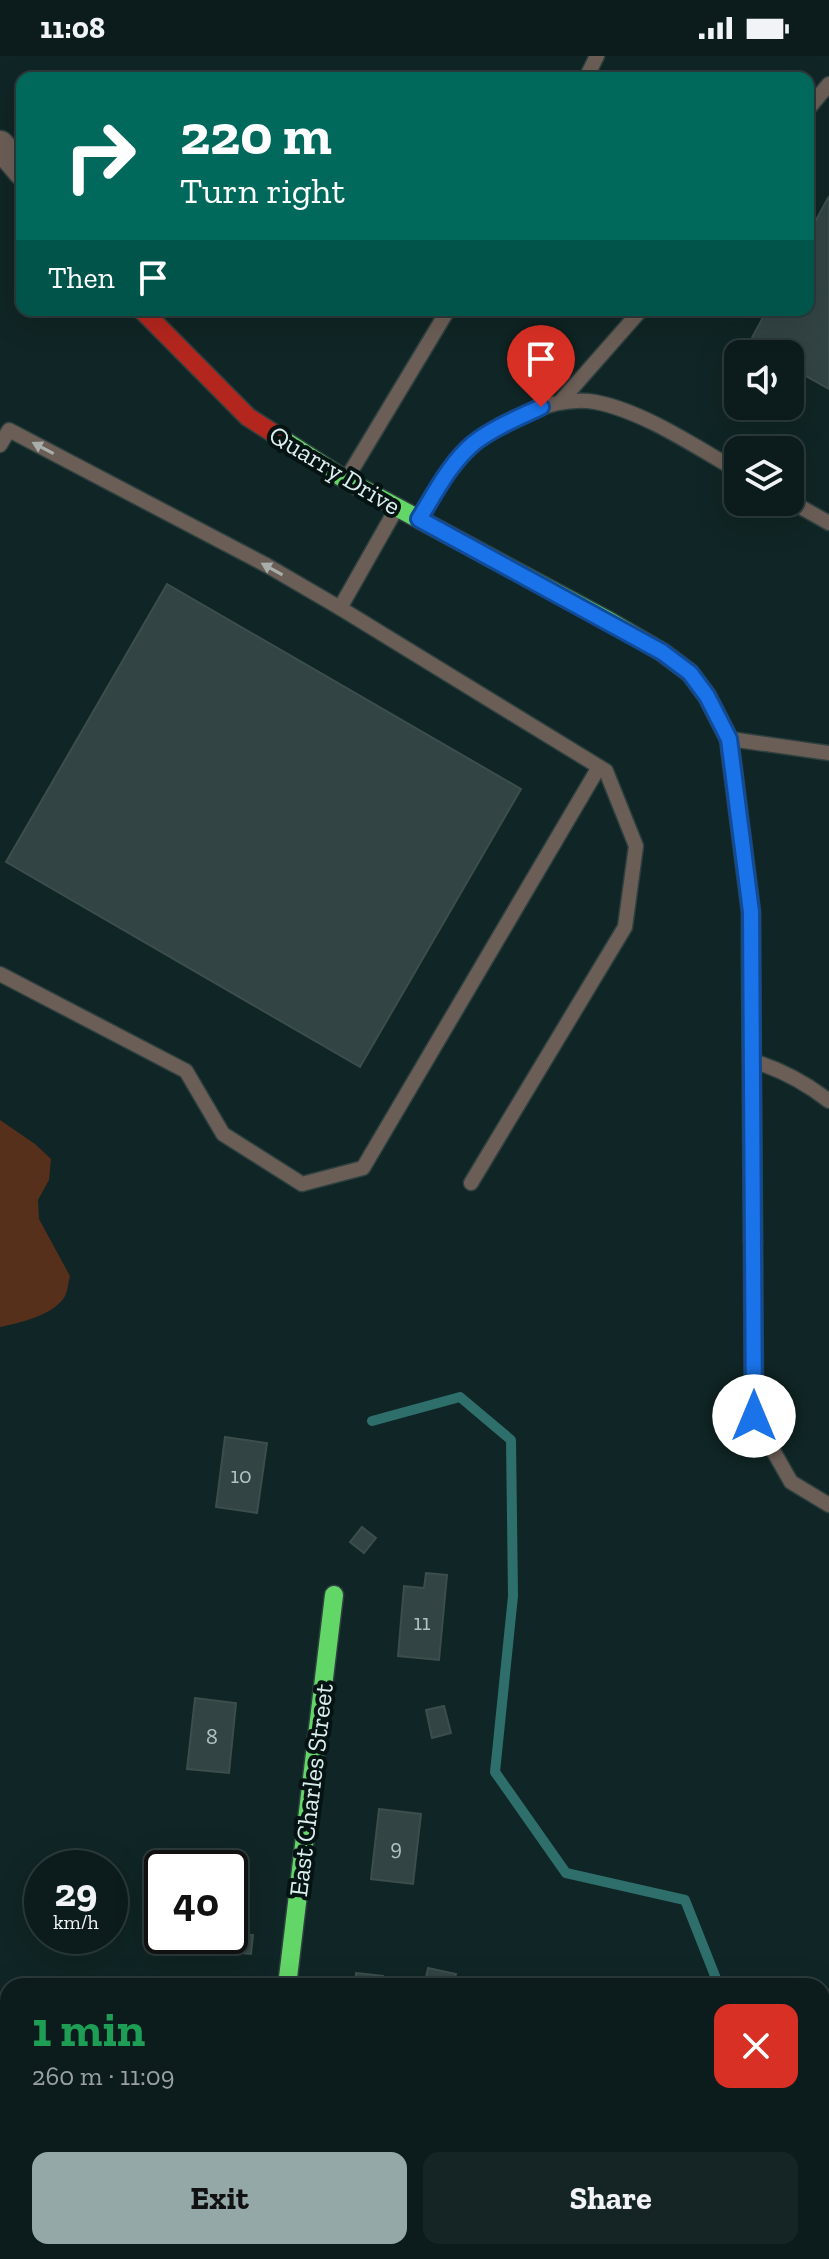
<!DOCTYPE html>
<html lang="en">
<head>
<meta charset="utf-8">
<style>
	:root { --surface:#0c1c1c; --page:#152525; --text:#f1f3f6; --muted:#9aa1a3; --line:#2c3a3b; --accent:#94a8a8 }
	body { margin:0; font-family:"Zilla Slab",serif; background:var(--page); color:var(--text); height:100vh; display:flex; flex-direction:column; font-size:30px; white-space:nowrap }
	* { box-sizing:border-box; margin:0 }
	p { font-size:26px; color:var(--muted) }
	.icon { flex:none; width:44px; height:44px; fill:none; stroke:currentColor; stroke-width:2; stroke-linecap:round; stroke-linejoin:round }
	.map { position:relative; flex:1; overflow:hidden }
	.details { position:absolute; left:0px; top:1922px; width:830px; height:282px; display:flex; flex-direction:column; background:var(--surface); border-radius:24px 24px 0 0; box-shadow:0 8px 32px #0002,0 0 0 2px var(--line) }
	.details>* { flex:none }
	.guide { position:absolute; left:16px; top:16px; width:798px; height:244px; border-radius:16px; box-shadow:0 8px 32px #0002,0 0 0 2px var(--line); background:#00695c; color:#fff; overflow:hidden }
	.controls { position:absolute; left:724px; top:284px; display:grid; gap:16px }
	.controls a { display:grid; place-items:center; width:80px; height:80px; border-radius:16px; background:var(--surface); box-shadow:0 8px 32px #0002,0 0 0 2px var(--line); font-size:40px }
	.speed { position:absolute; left:24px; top:1794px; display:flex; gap:16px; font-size:40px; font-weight:700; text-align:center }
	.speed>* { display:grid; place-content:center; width:104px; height:104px; border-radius:50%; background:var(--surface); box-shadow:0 8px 32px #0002,0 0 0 2px var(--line); line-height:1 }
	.speed small { font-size:20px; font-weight:400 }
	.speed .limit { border:4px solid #111; border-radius:12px; background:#fff; color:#111 }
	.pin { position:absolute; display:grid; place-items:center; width:68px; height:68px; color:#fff; margin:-82px -34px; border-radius:50% 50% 50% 0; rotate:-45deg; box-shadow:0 0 8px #0007 }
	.pin .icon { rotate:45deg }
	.me { position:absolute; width:88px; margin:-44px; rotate:0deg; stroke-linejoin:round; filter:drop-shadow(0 0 6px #0008) }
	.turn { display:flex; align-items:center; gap:28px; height:168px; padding:0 32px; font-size:36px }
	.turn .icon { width:104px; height:104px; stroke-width:2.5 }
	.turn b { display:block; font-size:56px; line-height:68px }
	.then { display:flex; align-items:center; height:76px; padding:0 32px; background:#0003; gap:16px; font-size:30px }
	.round { display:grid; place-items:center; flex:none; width:84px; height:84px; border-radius:16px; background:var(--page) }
	.headline { display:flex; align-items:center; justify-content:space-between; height:136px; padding:0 32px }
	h1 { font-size:48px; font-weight:700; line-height:60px; color:#1e9e55 }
	.action { display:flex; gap:16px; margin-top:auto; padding:16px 32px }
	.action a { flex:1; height:92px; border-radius:16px; background:var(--accent); color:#111; font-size:32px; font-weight:700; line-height:92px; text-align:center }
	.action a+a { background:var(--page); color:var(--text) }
	.status { display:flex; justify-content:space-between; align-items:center; height:56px; padding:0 40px; background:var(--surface); direction:ltr }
	.status svg { height:22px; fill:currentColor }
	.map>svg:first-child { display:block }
	.green { fill:#56301b }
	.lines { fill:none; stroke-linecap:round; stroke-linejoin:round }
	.stream { stroke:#2e6f6c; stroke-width:10 }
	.building { fill:#344; stroke:#3c4e4c; stroke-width:2 }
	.lane-casing { stroke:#2e403f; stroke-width:17 }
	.street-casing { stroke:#2e403f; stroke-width:31 }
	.fast-casing { stroke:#2e403f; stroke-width:21 }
	.slow-casing { stroke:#2e403f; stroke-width:21 }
	.jam-casing { stroke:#2e403f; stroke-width:21 }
	.lane { stroke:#6b5e56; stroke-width:14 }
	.street { stroke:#6b5e56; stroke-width:28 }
	.fast { stroke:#63d668; stroke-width:18 }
	.slow { stroke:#ff974d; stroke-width:18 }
	.jam { stroke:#b3261e; stroke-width:18 }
	.oneway { fill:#a9aeaa }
	.route-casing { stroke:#114b97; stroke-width:20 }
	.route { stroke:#1a73e8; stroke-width:14 }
	.labels { text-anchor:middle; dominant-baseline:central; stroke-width:8; stroke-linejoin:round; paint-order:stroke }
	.number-label { font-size:22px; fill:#b1c4c4 }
	.street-label { font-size:26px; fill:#dbefee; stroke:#051313 }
</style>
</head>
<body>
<div class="status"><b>11:08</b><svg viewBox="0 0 49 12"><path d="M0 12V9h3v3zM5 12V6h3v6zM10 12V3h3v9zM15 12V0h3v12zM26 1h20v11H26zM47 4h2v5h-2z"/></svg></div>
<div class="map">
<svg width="829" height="2203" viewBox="0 0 829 2203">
	<rect width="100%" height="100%" fill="#102525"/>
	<!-- green -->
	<path class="green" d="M0,1064L35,1088L51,1103L49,1124L38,1144L39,1163L70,1220C68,1226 68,1235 65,1240C55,1259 19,1267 0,1271Z"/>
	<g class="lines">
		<!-- stream -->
		<g class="stream">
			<path d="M372,1365L460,1341L511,1384L513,1540L495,1716L566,1817L685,1844L719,1930"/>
			<path d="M822,2067L829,2071"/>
			<path d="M822,2180L829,2179"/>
			<path d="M680,2203L721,2196"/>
		</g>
	</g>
	<!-- building -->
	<g class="building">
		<path d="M829,140V333L790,311V298H766L748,289L767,254H808V179Z"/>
		<path d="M167,528L521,733L360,1011L6,806Z"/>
		<path d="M225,1381L267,1387L257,1457L216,1451Z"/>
		<path d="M362,1471L376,1482L364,1497L350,1486Z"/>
		<path d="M426,1517L447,1519L439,1604L398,1600L404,1530L424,1532Z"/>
		<path d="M195,1642L236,1647L229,1717L187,1713Z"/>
		<path d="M444,1650L451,1677L432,1682L426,1654Z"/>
		<path d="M379,1753L421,1758L413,1828L371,1823Z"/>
		<path d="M230,1870L247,1872L246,1878L253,1879L251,1898L170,1890L171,1880H230Z"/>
		<path d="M58,1880H95L94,1888L57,1886Z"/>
		<path d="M428,1912L456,1918L453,1930L425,1926Z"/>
		<path d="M356,1917L383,1920L382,1930H355Z"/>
	</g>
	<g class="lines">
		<defs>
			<g id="lane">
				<path d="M586,22L597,0"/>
				<path d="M808,53L829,28"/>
				<path d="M561,345L641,254"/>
				<path d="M0,389L9,374L268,510L340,552L606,715L636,790L625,871L471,1127"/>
				<path d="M347,422L448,254"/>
				<path d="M790,445L829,467"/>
				<path d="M421,460C436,435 451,410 471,390C498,364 558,339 595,346C643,355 696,391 738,415"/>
				<path d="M340,552L395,455"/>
				<path d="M730,683L829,697"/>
				<path d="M0,918L186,1015L223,1078L302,1128L363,1112L599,711"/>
				<path d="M756,1006C784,1015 806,1027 829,1045"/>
				<path d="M754,1361L791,1426L829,1449"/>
			</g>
			<g id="street">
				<path d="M0,89L22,115"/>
				<path d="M255,2203L256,2196"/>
			</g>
			<g id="fast">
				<path d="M284,384L346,424L609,565L662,596L690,617L707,640L729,683L751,856V899"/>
				<path d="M287,1930L334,1539"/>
			</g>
			<path id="slow" d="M751,899L753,1185"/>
			<g id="jam">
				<path d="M142,254L248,361L284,384"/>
				<path d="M753,1185L754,1360"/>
			</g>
		</defs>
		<!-- lane casing -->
		<use href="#lane" class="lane-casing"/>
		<!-- street casing -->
		<use href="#street" class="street-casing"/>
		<!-- fast casing -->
		<use href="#fast" class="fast-casing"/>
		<!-- slow casing -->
		<use href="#slow" class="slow-casing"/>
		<!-- jam casing -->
		<use href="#jam" class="jam-casing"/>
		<!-- lane -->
		<use href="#lane" class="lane"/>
		<!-- street -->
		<use href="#street" class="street"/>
		<!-- fast -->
		<use href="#fast" class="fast"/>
		<!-- slow -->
		<use href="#slow" class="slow"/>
		<!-- jam -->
		<use href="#jam" class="jam"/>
	</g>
	<!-- one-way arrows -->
	<defs><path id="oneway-solid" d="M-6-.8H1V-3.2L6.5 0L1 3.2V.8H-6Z" transform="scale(2)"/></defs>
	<g class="oneway">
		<use href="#oneway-solid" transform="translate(43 392) rotate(-152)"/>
		<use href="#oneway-solid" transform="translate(272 513) rotate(-151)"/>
	</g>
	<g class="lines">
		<defs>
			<path id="route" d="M541,351C518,362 493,372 474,387C450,407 435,437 419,463L662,596L690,617L707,640L729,683L751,856L754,1360"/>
		</defs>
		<!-- route casing -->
		<use href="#route" class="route-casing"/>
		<!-- route -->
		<use href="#route" class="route"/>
	</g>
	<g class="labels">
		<!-- number labels -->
		<g class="number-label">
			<text x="241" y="1419">10</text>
			<text x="422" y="1566">11</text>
			<text x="212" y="1680">8</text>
			<text x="396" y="1791">9</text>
		</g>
		<!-- street labels -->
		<g class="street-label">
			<text transform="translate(335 414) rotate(31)">Quarry Drive</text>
			<text transform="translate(311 1734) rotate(-83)">East Charles Street</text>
		</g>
	</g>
</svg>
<div class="controls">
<a><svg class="icon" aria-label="sound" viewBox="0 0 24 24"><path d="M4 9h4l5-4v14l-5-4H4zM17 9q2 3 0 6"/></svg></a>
<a><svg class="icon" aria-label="layers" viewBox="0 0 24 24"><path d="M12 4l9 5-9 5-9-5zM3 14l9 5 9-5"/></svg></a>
</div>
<div class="speed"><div>29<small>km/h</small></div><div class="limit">40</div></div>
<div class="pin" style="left:541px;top:351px;background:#d93025"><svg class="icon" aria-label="arrive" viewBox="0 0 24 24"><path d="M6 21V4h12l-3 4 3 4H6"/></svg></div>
<svg class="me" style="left:754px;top:1360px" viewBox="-20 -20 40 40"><circle r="19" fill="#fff"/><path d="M0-13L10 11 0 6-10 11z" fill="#1a73e8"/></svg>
<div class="guide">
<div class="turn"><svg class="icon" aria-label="right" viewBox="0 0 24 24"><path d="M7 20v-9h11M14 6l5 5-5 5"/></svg><div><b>220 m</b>Turn right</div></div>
<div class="then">Then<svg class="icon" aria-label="arrive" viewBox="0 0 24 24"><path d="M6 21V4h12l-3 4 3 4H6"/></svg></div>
</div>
<section class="details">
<div class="headline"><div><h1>1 min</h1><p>260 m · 11:09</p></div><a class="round" style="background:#d93025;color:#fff"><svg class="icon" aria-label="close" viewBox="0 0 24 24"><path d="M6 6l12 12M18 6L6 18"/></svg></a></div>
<div class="action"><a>Exit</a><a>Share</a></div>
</section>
</div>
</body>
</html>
